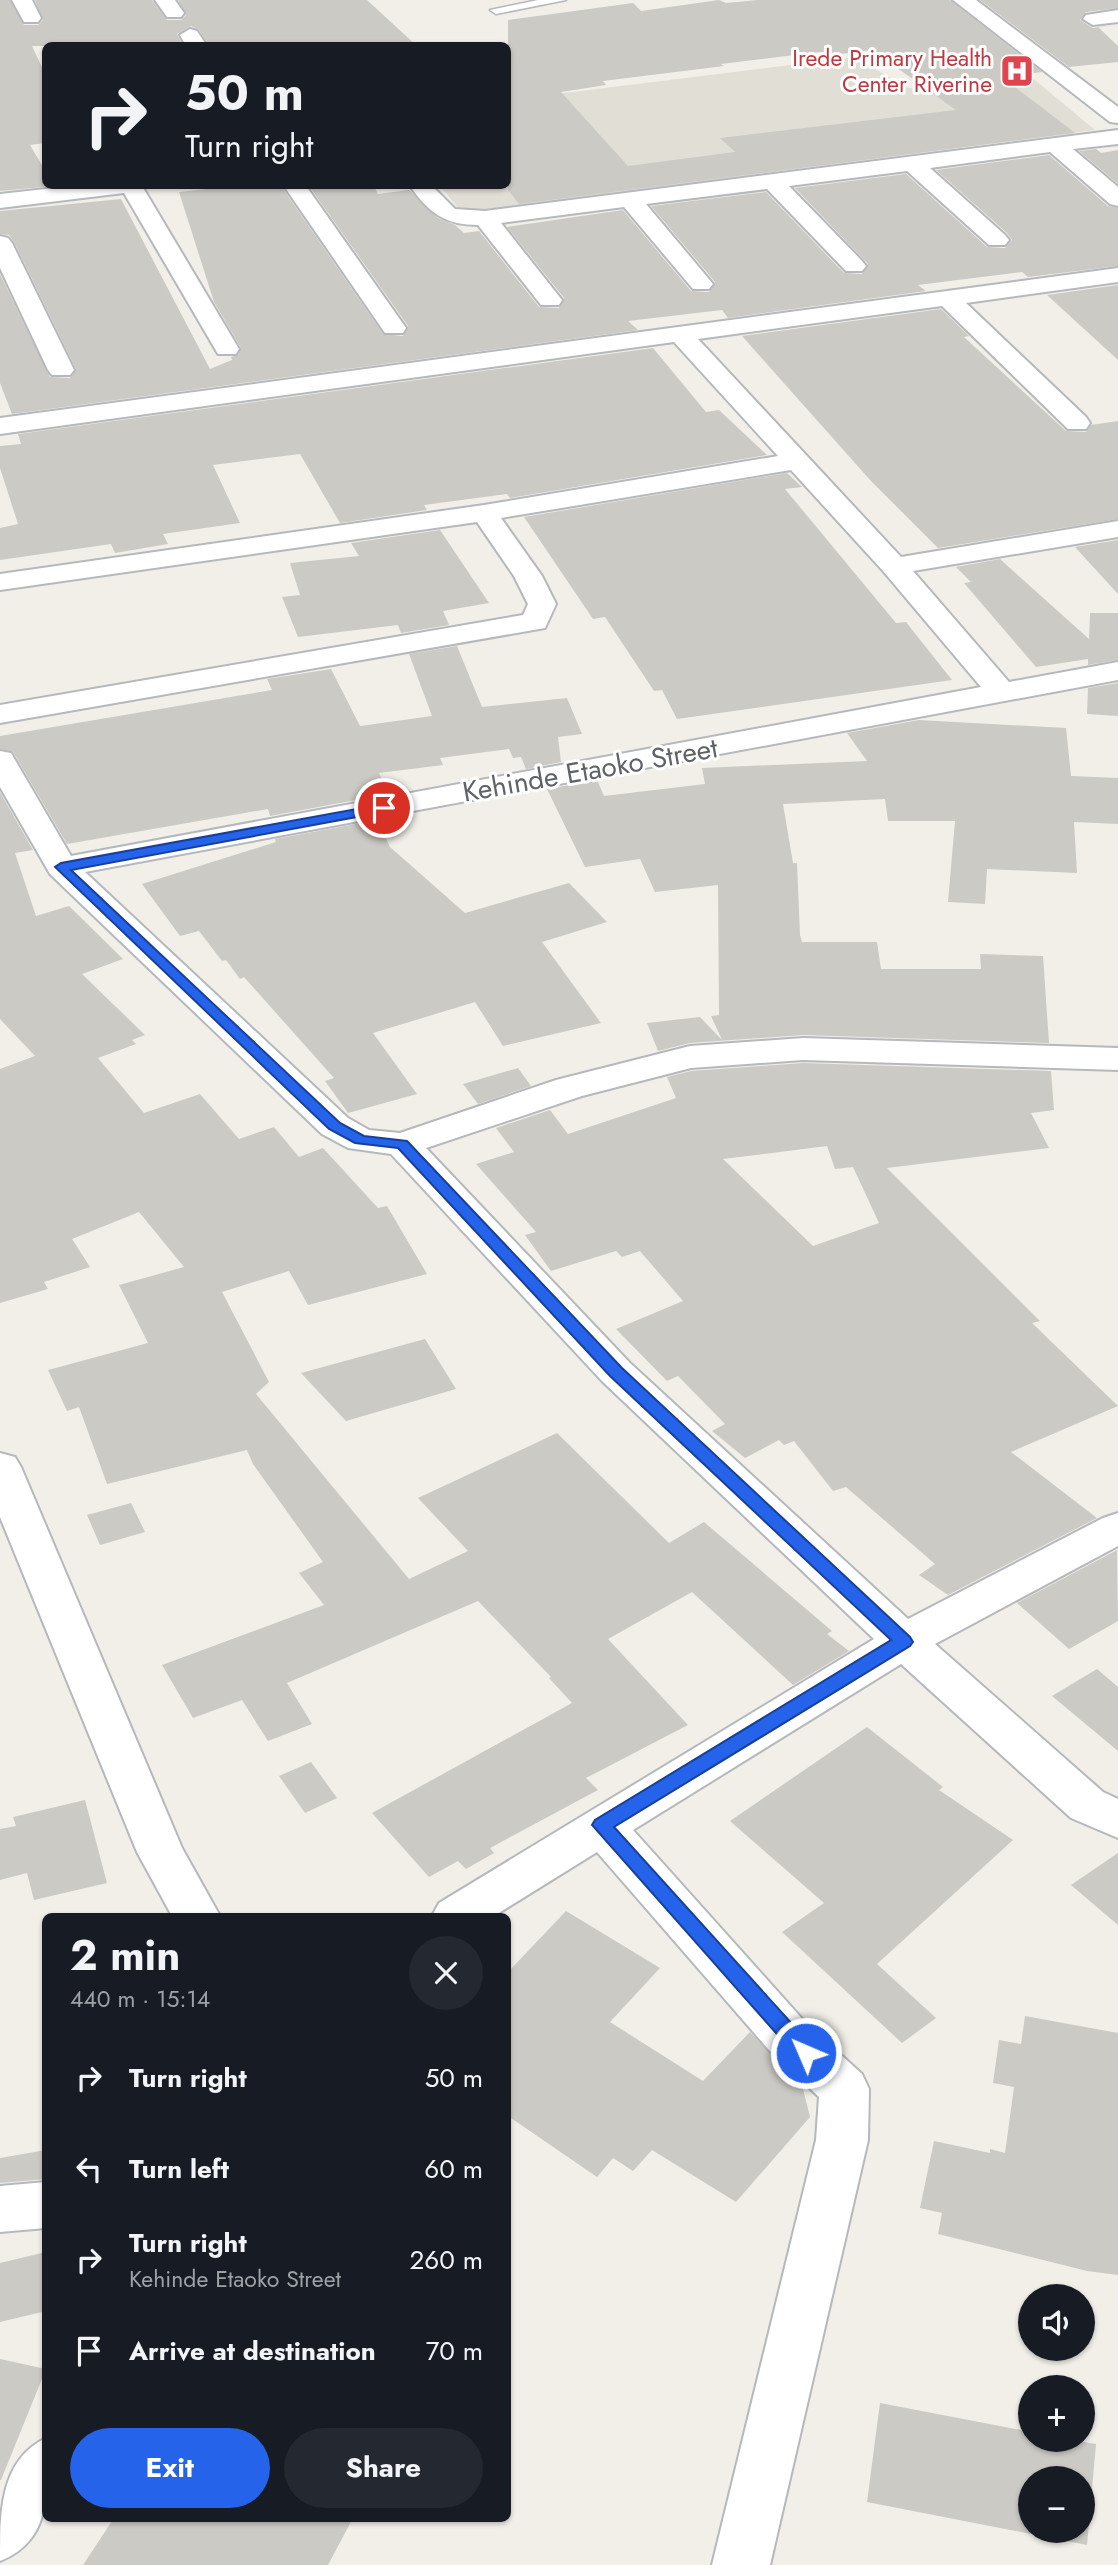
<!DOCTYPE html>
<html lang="en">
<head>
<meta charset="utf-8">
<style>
	:root { --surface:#171b24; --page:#242831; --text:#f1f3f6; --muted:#9ea1a6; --accent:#2563eb }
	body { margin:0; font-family:Jost,sans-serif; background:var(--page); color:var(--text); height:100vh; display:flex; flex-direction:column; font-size:26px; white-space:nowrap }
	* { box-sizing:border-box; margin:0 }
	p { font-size:23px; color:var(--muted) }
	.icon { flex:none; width:38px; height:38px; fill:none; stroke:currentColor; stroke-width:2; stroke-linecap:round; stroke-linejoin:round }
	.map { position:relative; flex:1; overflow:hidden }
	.details { position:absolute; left:42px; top:1913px; width:469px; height:609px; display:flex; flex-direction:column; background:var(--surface); border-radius:10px; box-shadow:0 2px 5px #0004 }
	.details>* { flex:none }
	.banner { position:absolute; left:42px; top:42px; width:469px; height:147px; border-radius:10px; box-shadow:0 2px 5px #0004; background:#171b24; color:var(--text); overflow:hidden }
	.buttons { position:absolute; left:1018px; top:2284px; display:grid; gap:14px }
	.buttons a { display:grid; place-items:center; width:77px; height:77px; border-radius:50%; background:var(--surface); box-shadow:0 2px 5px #0004; font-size:35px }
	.pin { position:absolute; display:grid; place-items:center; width:60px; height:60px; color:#fff; margin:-30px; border:4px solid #fff; border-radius:50%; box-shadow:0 2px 7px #0007 }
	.me { position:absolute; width:77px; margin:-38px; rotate:315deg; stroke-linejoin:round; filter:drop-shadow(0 0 5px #0008) }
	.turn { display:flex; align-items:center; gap:24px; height:147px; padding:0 28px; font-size:32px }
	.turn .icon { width:91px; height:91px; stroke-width:2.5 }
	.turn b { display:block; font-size:49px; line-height:60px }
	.round { display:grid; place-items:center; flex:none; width:74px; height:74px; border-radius:37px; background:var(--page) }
	.overview { display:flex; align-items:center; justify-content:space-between; height:119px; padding:0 28px }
	h1 { font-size:42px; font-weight:700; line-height:52px }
	.button { display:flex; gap:14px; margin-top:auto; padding:14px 28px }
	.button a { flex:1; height:80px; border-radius:42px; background:var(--accent); color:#fff; font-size:28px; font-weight:700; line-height:80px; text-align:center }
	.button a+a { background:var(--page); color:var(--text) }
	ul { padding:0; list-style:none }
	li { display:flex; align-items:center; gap:21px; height:91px; padding:0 28px }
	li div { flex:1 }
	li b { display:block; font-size:26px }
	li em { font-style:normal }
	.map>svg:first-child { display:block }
	.education { fill:#e1ded6 }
	.building { fill:#cccac5; fill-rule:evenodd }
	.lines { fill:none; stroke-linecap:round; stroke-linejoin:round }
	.service-casing { stroke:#b5b8bc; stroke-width:3 }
	.minor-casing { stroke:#b5b8bc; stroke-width:4 }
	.service { fill:#fff; fill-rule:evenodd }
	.minor { fill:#fff; fill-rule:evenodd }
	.route { fill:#2563eb; stroke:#184099; stroke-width:2 }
	.labels { text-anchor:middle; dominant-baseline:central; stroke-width:6; stroke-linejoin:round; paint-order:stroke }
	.far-health-label { font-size:23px; fill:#be3a42; stroke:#fff; text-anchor:end }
	.street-label { font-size:28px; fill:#5f6368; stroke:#fff }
</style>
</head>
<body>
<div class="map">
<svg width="1118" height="2565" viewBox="0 0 1118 2565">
	<rect width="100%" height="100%" fill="#f1efe8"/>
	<!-- education -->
	<path class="education" d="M855,57L908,88L1030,76L1095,130L462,213L440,186H508V100Z"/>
	<!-- building -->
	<g class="building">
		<path d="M0,0H10L24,25H38L43,20L35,0H152L167,20H181L186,15L178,0H367L417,46H209L199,30L191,26L177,34L183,46H32L46,76V143L30,145L46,172V186H53L0,191Z"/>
		<path d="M719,0L726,3L758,0H950L1042,72L1002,77L1075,133L519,204L508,190V20L633,3L641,11ZM872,50L956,110L720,138L735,152L628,166L561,92L606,85L603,81L724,66L721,64L819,52L825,56Z"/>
		<path d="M980,0H1118V8L1086,12L1080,20L1093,28L1118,25L1098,27L1118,46V62L1069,67Z"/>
		<path d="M1096,149L1101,153L1118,150V184L1079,151Z"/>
		<path d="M1049,155L1108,206L1118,208V266L1028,277L1022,272L918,285L926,291L728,318L722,310L628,321L638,330L12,414L0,383V274L50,377L70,378L76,369L14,242L9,235L0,234V211L121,199L210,369L232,360L231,357L238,355L241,348L214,302L179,192L234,186H281L383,334L403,336L408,326L309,186H374L378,194L409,190L438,218L455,225L464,233L479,231L539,307L559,308L564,298L507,227L623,210L691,291L709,292L715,282L651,206L766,192L844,273L862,274L868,264L795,188L906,174L987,247L1005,248L1012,240L1007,233L936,170Z"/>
		<path d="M1118,285V360L1047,295Z"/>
		<path d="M941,309L969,336L964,337L1066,431L1086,432L1091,425L1118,421V519L938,548L871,481L742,336Z"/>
		<path d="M653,348L706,412L719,410L767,455L510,498L507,494L424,505L427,510L340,523L300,454L213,465L240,523L163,534L168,544L115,553L111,544L0,560V528L18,524L0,468V446L21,444L18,434Z"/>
		<path d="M787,473L802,487L785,489L896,623L906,622L952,680L677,719L662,690L654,691L605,617L593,619L524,517Z"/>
		<path d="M440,530L489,603L443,611L449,625L401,633L398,625L298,637L282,597L300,595L290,563L359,556L351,543Z"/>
		<path d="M1118,540V594L1075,547Z"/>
		<path d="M1000,559L1089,639L1090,613H1118V660L1088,665V659L1036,667L964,583L971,582L956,567Z"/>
		<path d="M457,646L482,707L567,698L582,734L558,737L561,762L526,769L521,757L513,758L509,749L440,758L443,765L379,773L384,783L362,787L367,798L270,816L268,809L67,844L13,752L0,749V736L272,690L267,679L331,669L360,726L432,716L409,654Z"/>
		<path d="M1118,683V716L1087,714L1088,688Z"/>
		<path d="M919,720L1066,728L1071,776L1118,778V824L1074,822L1077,873L987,869L985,904L948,902L955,821H888L885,799L783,804L793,863H797L800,935L802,942H877L881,969H981L980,954L1043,956L1049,1043L803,1035L690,1043L658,1051L647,1023L700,1017L722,1040L711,1016L719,1015L718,885L655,892L640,859L585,867L547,789L597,780L604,796L705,784L702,768L867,761L847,733Z"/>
		<path d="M0,792L33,850L15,853L36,916L69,906L123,959L82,974L145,1035L132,1040L136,1044L98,1058L144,1113L200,1094L239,1139L274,1127L299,1157L323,1148L378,1208L387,1206L427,1274L308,1305L289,1271L222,1292L269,1382L256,1394L409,1579L468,1551L418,1498L557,1433L669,1543L704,1522L832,1631L827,1634L849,1651L793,1685L692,1592L608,1639L688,1725L586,1778L598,1790L490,1848L494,1853L466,1869L458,1861L429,1877L372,1813L572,1703L549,1678L551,1677L478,1601L287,1683L312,1724L268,1741L242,1700L193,1718L162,1665L324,1605L299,1573L323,1562L253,1464L247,1450L107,1484L79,1407L67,1411L48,1370L148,1343L119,1285L184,1267L139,1212L72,1239L90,1267L44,1282L48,1289L0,1303V1069L35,1056L0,1019Z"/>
		<path d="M377,820L390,847L465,913L569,883L607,922L542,942L601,1023L503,1046L475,1002L373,1033L417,1094L348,1113L325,1081L334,1078L244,977L240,979L226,960L222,961L199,931L180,936L142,884L276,842L275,839Z"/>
		<path d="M803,1063L1051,1071L1054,1110L1031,1113L1049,1148L887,1168L1040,1321L1032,1323L1118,1406L1011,1452L1097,1518L948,1595L919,1575L935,1564L846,1487L833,1491L794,1441L784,1445L779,1440L745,1458L712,1431L725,1424L678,1376L667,1381L616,1329L683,1301L640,1251L622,1257L616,1251L551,1271L525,1235L536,1232L476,1164L514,1152L496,1128L550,1110L568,1134L676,1098L667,1077L691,1071ZM827,1146L835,1169L853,1167L879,1223L813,1246L723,1159Z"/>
		<path d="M518,1068L531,1086L478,1104L463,1084Z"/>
		<path d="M425,1339L456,1389L346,1421L301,1373Z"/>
		<path d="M131,1503L145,1532L100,1545L87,1515Z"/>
		<path d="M1117,1550L1118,1621L1069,1649L1017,1603Z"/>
		<path d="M1097,1669L1118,1687V1751L1052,1696Z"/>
		<path d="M867,1727L943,1787L939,1790L1013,1840L877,1964L936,2018L902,2043L782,1932L824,1903L730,1821Z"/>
		<path d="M311,1762L337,1798L305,1813L279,1776Z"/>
		<path d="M85,1800L107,1883L34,1900L27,1873L0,1880V1829L16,1826L13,1817Z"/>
		<path d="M1118,1853V1925L1071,1885Z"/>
		<path d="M566,1911L660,1968L610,2022L703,2081L750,2032L802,2085L810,2117L736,2202L652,2150L633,2171L613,2158L597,2177L508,2116V1972Z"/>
		<path d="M1025,2016L1118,2033V2275L1087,2271L938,2234L942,2213L920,2208L934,2141L990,2153V2149L1005,2153L1014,2087L993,2083L999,2040L1021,2044Z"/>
		<path d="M46,2150V2179L0,2183V2158Z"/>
		<path d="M46,2252V2311L0,2322V2263Z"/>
		<path d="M0,2359L46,2369L1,2480H0Z"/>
		<path d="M880,2403L1031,2432V2440H1071L1096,2444L1087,2545L867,2502ZM1031,2478H1083V2530H1031Z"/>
		<path d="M114,2518H353L328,2565H83Z"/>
	</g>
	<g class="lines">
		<defs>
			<path id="service" d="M538,0H566L496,14L490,10Z"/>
			<g id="minor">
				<path d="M12,0H32L41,18L38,22H24Z"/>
				<path d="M155,0H175L184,13L181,17H167Z"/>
				<path d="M953,0H976L1118,107V123L1110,122Z"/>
				<path d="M1118,10V22L1093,25L1083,19L1086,15Z"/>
				<path d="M190,29L197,31L207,46H186L180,35Z"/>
				<path d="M1118,130V144L1073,149L1118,187V206L1110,204L1050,152L930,168L1005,235L1009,240L1005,245H989L907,171L789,186L862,261L866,266L862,271H846L767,189L646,204L713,284L709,289H693L624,207L501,223L562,300L559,305H541L478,225C445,225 429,213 410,186H432L455,209L485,211Z"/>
				<path d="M73,186H142L239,349L236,354H218L124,193L0,208V194Z"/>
				<path d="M284,186H306L406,328L403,333H385Z"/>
				<path d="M0,236L8,238L12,243L74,370L70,375H52L48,370L0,268Z"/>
				<path d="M1118,268V282L966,303L1086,417L1090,423L1086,429H1068L942,306L698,339L901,557L1118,521V537L913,571L1009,682L1118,662V680L85,872L348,1118L369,1130L400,1133L556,1080L690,1046L803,1038L1118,1048V1070L803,1060L691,1068L582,1096L426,1148L630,1363L908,1619L1103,1518L1118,1513V1546L935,1644L1103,1792L1118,1799V1838L1071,1818L901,1664L633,1830L805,2022L862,2074L869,2089L868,2140L770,2565H712L816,2140L819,2097L769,2050L597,1852L494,1916H432L439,1903L874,1639L602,1381L391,1154L348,1148L322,1134L50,874L0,787V751L11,753L15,760L71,856L981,687L884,572L791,470L501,518L542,576L556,604L545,628L0,723V705L523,615L528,604L514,576L477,522L0,590V574L484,505L778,456L674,342L0,434V418Z"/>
				<path d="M0,1453L15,1457L21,1467L182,1848L220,1916H172L137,1852L0,1517Z"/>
				<path d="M46,2182V2228L0,2232V2186Z"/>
				<path d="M46,2438C46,2487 55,2539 0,2561C0,2512 0,2460 46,2438Z"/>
			</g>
		</defs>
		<!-- service casing -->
		<use href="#service" class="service-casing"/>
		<!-- minor casing -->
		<use href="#minor" class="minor-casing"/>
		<!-- service -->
		<use href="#service" class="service"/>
		<!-- minor -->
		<use href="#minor" class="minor"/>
	</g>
	<!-- route -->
	<path class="route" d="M384,804L391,808L389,811L71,870L340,1123L364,1136L407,1141L622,1368L910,1637L913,1642L910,1646L614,1827L813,2047L816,2053L813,2059L806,2062L799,2059L592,1825L595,1820L891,1640L610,1376L398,1148L355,1143L329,1129L55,867L61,863Z"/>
	<!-- icons -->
	<defs>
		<symbol id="hospital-square" viewBox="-11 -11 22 22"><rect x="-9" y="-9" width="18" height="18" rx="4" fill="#e0444e" stroke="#fff"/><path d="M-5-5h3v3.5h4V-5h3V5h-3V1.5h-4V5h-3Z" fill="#fff"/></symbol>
	</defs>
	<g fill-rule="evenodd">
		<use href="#hospital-square" x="998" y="52" width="38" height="38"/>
	</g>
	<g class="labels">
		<!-- far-health labels -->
		<g class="far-health-label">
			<text x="992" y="58">Irede Primary Health<tspan x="992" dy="26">Center Riverine</tspan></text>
		</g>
		<!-- street labels -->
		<g class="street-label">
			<text transform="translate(590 770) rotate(-10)">Kehinde Etaoko Street</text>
		</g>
	</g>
</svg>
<div class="buttons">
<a><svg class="icon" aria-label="sound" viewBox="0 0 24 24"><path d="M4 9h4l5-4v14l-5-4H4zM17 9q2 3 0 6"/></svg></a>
<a>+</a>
<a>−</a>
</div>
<div class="pin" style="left:384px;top:808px;background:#d93025"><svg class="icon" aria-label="arrive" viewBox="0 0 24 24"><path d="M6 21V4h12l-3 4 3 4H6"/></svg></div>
<svg class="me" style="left:806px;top:2053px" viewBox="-20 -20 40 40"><circle r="17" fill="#2563eb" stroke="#fff" stroke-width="3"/><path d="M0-11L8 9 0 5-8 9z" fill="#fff"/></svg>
<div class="banner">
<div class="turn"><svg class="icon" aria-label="right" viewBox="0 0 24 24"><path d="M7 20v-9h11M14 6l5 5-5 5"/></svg><div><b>50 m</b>Turn right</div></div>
</div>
<section class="details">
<div class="overview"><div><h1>2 min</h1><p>440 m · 15:14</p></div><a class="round"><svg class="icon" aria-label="close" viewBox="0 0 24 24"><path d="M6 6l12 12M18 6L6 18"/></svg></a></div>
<ul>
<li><svg class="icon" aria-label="right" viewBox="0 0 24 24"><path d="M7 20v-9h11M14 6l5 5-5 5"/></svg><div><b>Turn right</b></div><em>50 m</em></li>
<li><svg class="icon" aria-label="left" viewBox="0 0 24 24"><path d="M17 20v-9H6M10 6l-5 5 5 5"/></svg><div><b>Turn left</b></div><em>60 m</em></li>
<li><svg class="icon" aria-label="right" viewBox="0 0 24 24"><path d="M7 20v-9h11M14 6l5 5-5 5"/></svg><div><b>Turn right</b><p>Kehinde Etaoko Street</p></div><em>260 m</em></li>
<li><svg class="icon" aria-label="arrive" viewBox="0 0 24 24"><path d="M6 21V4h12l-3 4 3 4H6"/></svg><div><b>Arrive at destination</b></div><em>70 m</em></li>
</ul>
<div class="button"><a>Exit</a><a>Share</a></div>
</section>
</div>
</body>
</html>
